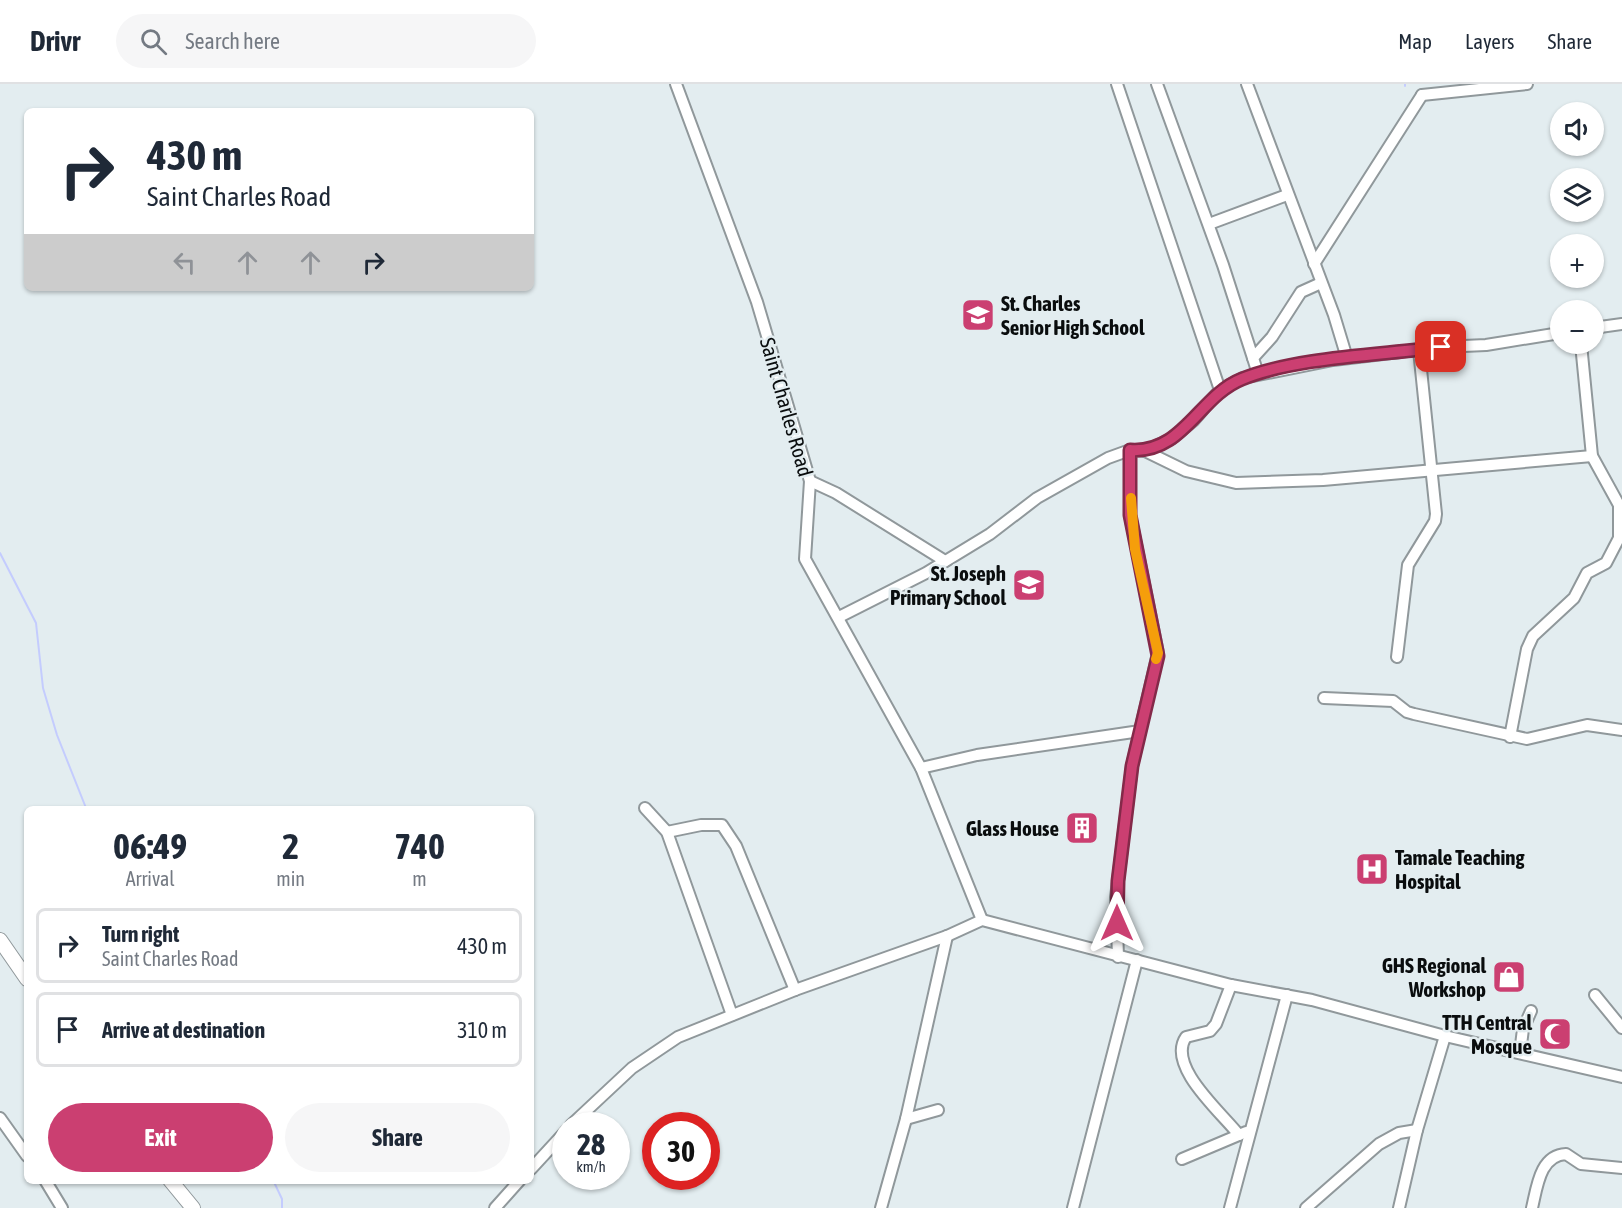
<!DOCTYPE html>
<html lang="en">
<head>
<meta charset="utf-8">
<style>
	:root { --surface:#fff; --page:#f6f6f7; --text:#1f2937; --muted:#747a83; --line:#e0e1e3; --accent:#cb3f71 }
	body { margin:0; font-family:"Asap Condensed",sans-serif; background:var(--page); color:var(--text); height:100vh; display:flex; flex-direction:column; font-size:22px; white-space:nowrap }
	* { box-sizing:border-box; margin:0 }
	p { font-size:20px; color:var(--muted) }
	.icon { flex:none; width:33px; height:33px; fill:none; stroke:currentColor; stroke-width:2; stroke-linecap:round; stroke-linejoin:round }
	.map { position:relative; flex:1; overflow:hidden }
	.drawer { position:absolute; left:24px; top:722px; width:510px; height:378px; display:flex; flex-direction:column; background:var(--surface); border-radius:9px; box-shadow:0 2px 4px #0004 }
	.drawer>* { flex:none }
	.hud { position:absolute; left:24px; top:24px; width:510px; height:183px; border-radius:9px; box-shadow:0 2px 4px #0004; background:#fff; color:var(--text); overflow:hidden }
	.fabs { position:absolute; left:1550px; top:18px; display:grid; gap:12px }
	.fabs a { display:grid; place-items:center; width:54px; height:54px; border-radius:50%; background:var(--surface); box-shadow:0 2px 4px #0004; font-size:30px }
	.speed { position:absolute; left:552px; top:1028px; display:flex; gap:12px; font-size:30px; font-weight:700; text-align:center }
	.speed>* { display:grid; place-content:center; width:78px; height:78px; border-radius:50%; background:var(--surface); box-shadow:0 2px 4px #0004; line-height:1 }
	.speed small { font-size:15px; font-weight:400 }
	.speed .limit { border:9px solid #d22; background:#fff; color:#111 }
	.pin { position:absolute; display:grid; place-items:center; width:51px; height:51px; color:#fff; margin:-26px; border-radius:12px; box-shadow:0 3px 9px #0006 }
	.me { position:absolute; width:66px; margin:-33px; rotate:0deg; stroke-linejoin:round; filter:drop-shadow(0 0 4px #0008) }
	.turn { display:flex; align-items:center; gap:21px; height:126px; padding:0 24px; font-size:27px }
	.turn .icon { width:78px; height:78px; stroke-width:2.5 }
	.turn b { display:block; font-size:42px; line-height:51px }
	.lanes { display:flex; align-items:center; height:57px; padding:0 24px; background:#0003; justify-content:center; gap:30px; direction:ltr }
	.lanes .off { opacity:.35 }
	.eta { display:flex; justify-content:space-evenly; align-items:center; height:102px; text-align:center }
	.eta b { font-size:36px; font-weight:700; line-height:42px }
	.button { display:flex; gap:12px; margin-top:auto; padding:12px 24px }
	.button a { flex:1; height:69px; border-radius:36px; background:var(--accent); color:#fff; font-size:24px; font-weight:700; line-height:69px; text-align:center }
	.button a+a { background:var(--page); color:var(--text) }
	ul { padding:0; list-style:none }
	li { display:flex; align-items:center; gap:18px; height:75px; margin:0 12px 9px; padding:0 12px; border:3px solid var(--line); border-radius:9px }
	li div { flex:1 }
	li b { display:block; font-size:22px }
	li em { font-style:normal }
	header { display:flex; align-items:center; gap:36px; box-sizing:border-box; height:84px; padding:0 30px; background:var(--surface); border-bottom:2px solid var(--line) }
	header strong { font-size:28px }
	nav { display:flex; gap:33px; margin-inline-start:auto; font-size:21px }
	.search { width:420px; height:54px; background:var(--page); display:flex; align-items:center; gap:15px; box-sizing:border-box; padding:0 21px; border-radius:33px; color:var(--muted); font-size:22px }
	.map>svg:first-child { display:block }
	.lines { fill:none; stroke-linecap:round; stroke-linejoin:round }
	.stream { stroke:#c4ccfe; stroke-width:2 }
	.minor-casing { stroke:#90989b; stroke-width:14 }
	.major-casing { stroke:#90989b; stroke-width:16 }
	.minor { stroke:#fff; stroke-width:10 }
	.major { stroke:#fff; stroke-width:14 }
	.route-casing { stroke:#842949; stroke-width:15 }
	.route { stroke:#cb3f71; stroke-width:10 }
	.slow { stroke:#f59e0b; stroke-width:10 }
	.labels { text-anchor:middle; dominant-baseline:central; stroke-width:5; stroke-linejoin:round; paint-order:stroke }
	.poi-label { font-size:21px; font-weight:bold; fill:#0a0d0e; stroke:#e3edf0; text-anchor:end }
	.street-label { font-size:21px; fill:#0a0d0e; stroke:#e3edf0 }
</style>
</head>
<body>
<header>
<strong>Drivr</strong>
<div class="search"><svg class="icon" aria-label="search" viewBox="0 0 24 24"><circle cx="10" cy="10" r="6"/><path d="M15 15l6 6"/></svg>Search here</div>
<nav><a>Map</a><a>Layers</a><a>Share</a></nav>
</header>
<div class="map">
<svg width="1622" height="1124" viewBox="0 0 1622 1124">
	<rect width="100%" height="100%" fill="#e3edf0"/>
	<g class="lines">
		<!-- stream -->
		<g class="stream">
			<path d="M1405,0V2"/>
			<path d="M0,469L36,539L43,604L57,651L86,724"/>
			<path d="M273,1096L282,1115V1124"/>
		</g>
		<defs>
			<g id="minor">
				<path d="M676,0L757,218L810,397L805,475L921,684L982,836"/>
				<path d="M1117,0L1220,306"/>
				<path d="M1157,0L1223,181L1253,274"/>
				<path d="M1247,0L1334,231L1347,274"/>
				<path d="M1422,11L1527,0"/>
				<path d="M1209,140L1287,111"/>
				<path d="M1314,180L1422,11"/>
				<path d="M1593,244L1622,240"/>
				<path d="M1258,290L1253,274L1272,253L1301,208L1321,199"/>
				<path d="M1145,367L1186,387L1236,399L1323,396L1592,372"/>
				<path d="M810,397L836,409L945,477"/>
				<path d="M839,533L926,489L990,450L1037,414L1108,374L1130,366L1145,367L1171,355L1194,336L1220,306L1243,294L1333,276L1441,263L1486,261L1560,249"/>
				<path d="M1397,573L1408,481L1435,437L1436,430L1419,266"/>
				<path d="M1324,614L1393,617L1407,628L1414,630L1527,655L1587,641L1622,646"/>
				<path d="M1510,653L1527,565L1533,552L1574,514L1587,489L1606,479L1619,454V421L1592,372L1581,260"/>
				<path d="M921,684L977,671L1140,647"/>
				<path d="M645,724L667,748L732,931"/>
				<path d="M667,748L701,741H722L736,762L795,906"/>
				<path d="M1118,873L1116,813L1132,682L1158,569L1130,431V366"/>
				<path d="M1231,901L1216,940L1210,947L1186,953C1166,982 1222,1029 1239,1051"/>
				<path d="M1595,911L1622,944"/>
				<path d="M1520,969L1523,945L1531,927"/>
				<path d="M0,1034L27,1072"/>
				<path d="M906,1035L938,1026"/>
				<path d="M571,1041L632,984L678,953L795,906L947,852L982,836L1231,901L1312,916L1445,952L1622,993"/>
				<path d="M1182,1075L1246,1048"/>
				<path d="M531,1085L566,1047"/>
				<path d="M45,1096L62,1124"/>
				<path d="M495,1124L520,1096"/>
				<path d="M881,1124L906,1035L947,852"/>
				<path d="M1073,1124L1137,876"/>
				<path d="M1230,1124L1287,911"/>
				<path d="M1306,1124L1379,1060L1399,1049L1417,1046"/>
				<path d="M1399,1124L1417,1046L1445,952"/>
				<path d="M1532,1124C1537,1103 1540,1071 1566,1070L1581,1080L1622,1084"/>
			</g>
			<g id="major">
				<path d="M0,856L27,895"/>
				<path d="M170,1096L193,1124"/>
			</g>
		</defs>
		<!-- minor casing -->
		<use href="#minor" class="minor-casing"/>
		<!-- major casing -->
		<use href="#major" class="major-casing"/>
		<!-- minor -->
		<use href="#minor" class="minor"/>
		<!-- major -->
		<use href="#major" class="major"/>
	</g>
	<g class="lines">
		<defs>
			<path id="route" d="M1117,839L1118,797L1132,682L1158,572L1130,431V366C1183,370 1199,312 1242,295C1296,273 1382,271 1441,263"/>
		</defs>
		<!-- route casing -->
		<use href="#route" class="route-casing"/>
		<!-- route -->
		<use href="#route" class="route"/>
		<!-- slow -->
		<path class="slow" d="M1131,414L1135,465L1158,569L1156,575"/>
	</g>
	<!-- icons -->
	<defs>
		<symbol id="school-square" viewBox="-11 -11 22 22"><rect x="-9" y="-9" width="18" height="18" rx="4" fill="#cb3f71" stroke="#e3edf0"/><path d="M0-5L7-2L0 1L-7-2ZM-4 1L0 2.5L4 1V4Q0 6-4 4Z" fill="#fff"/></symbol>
		<symbol id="building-square" viewBox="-11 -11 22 22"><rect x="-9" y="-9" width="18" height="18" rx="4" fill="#cb3f71" stroke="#e3edf0"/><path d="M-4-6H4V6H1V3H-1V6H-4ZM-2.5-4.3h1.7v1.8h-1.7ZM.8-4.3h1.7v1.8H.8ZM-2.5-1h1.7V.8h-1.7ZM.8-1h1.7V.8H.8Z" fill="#fff"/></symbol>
		<symbol id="hospital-square" viewBox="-11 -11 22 22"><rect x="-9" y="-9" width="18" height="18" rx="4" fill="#cb3f71" stroke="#e3edf0"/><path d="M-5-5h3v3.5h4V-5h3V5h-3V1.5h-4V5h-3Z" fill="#fff"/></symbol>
		<symbol id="shop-square" viewBox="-11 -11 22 22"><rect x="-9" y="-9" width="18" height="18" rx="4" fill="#cb3f71" stroke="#e3edf0"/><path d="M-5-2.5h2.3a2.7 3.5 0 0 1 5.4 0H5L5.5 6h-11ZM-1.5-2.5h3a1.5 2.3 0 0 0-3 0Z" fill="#fff"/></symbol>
		<symbol id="mosque-square" viewBox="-11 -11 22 22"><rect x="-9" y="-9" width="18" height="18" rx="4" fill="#cb3f71" stroke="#e3edf0"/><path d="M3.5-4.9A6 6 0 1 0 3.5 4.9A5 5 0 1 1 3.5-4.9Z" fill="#fff"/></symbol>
	</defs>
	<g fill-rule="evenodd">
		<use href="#school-square" x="959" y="212" width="38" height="38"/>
		<use href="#school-square" x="1010" y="482" width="38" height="38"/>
		<use href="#building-square" x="1063" y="725" width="38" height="38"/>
		<use href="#hospital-square" x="1353" y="766" width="38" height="38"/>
		<use href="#shop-square" x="1490" y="874" width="38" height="38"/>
		<use href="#mosque-square" x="1536" y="931" width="38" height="38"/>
	</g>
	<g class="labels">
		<!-- poi labels -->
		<g class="poi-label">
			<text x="1001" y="219" text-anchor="start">St. Charles<tspan x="1001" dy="24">Senior High School</tspan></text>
			<text x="1006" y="489">St. Joseph<tspan x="1006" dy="24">Primary School</tspan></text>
			<text x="1059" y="744">Glass House</text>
			<text x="1395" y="773" text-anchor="start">Tamale Teaching<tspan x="1395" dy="24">Hospital</tspan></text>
			<text x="1486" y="881">GHS Regional<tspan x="1486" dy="24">Workshop</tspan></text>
			<text x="1532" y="938">TTH Central<tspan x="1532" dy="24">Mosque</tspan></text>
		</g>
		<!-- street labels -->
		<g class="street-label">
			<text transform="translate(787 323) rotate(74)">Saint Charles Road</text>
		</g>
	</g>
</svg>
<div class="fabs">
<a><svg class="icon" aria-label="sound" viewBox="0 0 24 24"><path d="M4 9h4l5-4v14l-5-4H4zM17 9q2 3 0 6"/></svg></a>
<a><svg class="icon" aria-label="layers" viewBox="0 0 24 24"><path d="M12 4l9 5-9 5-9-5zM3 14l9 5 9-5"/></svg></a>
<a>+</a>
<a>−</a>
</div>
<div class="speed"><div>28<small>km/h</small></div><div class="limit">30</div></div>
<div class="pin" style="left:1441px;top:263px;background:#d93025"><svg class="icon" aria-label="arrive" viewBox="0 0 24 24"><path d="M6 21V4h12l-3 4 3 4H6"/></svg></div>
<svg class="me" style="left:1117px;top:839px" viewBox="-20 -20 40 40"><path d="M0-17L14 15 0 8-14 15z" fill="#cb3f71" stroke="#fff" stroke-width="4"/></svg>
<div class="hud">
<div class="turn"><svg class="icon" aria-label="right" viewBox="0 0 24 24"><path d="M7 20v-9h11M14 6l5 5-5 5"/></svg><div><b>430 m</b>Saint Charles Road</div></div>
<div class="lanes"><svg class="icon off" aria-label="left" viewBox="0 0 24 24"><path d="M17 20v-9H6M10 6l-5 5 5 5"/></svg><svg class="icon off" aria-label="ahead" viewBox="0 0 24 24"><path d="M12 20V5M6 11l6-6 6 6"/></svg><svg class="icon off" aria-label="ahead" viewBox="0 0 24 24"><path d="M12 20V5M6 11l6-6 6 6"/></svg><svg class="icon" aria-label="right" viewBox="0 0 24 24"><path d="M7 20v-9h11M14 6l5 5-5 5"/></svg></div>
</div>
<section class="drawer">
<div class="eta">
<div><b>06:49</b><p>Arrival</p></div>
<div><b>2</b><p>min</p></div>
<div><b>740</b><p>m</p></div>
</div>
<ul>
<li><svg class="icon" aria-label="right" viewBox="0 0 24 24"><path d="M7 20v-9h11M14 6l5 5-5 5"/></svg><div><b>Turn right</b><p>Saint Charles Road</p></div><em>430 m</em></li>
<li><svg class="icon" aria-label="arrive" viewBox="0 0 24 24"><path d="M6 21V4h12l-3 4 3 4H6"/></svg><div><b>Arrive at destination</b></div><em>310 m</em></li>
</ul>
<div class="button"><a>Exit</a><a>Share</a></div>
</section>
</div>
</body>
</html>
